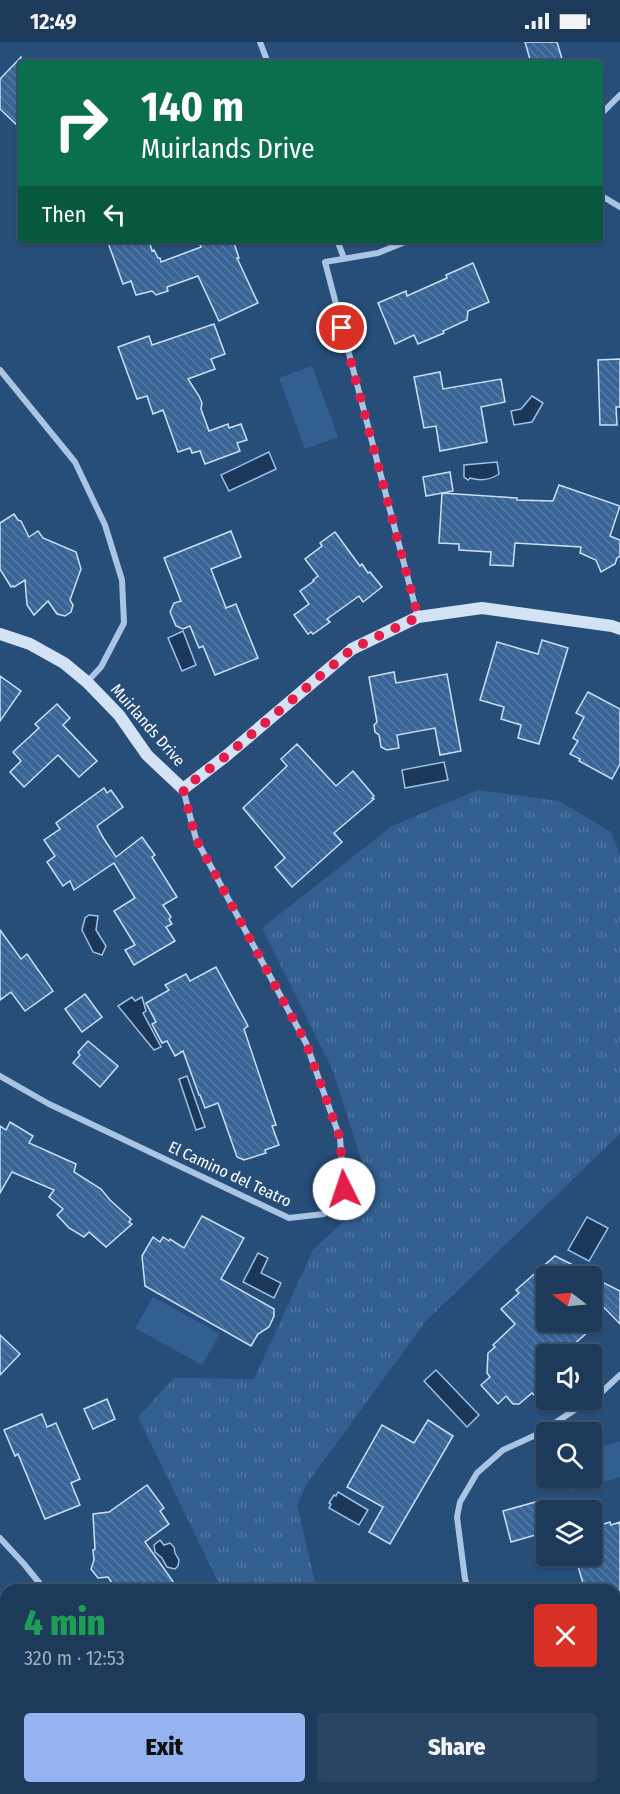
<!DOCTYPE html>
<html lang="en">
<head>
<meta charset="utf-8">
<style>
	:root { --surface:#1d3a5b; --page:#2a4564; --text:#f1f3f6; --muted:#a0adbb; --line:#3b5471; --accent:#95b2f1 }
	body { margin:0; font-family:"Fira Sans Condensed",sans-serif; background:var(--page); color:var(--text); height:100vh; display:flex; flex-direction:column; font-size:22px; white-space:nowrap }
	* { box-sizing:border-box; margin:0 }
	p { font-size:20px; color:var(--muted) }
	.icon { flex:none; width:33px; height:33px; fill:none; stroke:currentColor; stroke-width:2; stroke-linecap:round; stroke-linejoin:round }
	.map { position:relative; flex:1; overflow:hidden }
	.sheet { position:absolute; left:0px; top:1542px; width:621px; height:210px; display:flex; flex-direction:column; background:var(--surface); border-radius:18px 18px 0 0; box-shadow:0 2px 4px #0004,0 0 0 2px var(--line) }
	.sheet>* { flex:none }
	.top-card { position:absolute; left:18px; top:18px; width:585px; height:183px; border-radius:6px; box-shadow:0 2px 4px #0004,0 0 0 2px var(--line); background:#0b6e4f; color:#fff; overflow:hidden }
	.needle { width:39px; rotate:286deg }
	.tools { position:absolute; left:536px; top:1224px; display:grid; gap:12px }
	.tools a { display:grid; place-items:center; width:66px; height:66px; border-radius:6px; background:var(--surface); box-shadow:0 2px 4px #0004,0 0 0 2px var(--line); font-size:30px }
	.pin { position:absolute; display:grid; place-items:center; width:51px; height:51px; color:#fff; margin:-26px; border:3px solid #fff; border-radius:50%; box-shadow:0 2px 6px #0007 }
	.me { position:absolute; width:66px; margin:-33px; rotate:356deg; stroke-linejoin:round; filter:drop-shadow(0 0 4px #0008) }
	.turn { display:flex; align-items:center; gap:21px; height:126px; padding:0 24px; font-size:27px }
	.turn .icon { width:78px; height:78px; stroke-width:2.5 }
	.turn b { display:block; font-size:42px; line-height:51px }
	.then { display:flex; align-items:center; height:57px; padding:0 24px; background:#0003; gap:12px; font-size:22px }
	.round { display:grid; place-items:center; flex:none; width:63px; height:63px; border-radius:6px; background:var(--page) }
	.overview { display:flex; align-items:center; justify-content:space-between; height:102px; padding:0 24px }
	h1 { font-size:36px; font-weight:800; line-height:45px; color:#1e9e55 }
	.action { display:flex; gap:12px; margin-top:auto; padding:12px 24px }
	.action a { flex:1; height:69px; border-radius:6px; background:var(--accent); color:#111; font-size:24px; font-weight:800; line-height:69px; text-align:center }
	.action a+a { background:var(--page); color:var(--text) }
	.status { display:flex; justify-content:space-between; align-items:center; height:42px; padding:0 30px; background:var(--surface); direction:ltr }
	.status svg { height:16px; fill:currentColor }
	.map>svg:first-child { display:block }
	.grass { fill:url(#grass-tufts) }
	.pitch { fill:#325f90 }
	.water { fill:#1b375a; stroke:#9fc0e3; stroke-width:1.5 }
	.building { fill:url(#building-back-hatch); stroke:#ccdff3; stroke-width:1.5 }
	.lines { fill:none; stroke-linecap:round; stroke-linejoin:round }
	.street { stroke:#aac5e3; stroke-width:6 }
	.secondary { stroke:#d3e2f4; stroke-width:12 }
	.route { stroke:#e11d48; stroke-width:10; stroke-dasharray:0 18 }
	.labels { text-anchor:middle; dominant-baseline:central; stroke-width:6; stroke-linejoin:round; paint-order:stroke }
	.street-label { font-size:16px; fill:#fff; stroke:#274d79 }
</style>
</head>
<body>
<div class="status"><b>12:49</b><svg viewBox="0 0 49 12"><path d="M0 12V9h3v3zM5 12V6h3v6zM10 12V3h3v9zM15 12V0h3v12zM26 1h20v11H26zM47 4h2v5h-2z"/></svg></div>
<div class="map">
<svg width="620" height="1752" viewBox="0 0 620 1752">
	<defs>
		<pattern id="grass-tufts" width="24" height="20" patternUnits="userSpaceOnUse" patternTransform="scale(1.5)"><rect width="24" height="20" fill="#325f90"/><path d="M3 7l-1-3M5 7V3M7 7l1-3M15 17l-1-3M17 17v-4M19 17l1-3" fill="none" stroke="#5177a1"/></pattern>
		<pattern id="building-back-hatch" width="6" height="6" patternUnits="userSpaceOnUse" patternTransform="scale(1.5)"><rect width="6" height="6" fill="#386496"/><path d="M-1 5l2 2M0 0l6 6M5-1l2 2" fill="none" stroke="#567ba6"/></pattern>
	</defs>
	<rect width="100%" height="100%" fill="#274d79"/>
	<!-- grass -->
	<path class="grass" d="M478,748L559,759L611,790L620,813V1092L426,1279L308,1440L297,1463L317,1548H222L138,1375L174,1336L254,1337L313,1208L345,1178L363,1124L333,1029L262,886L392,784Z"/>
	<!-- pitch -->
	<g class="pitch">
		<path d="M312,324L338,395L305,407L279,336Z"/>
		<path d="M153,1255L220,1292L202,1323L135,1286Z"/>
		<path d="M620,1399V1435L570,1450L566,1436H591V1408Z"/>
	</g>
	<!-- water -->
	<g class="water">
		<path d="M532,354L543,361L532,380L514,383L511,369L521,367Z"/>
		<path d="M269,410L276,427L229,449L221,433Z"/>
		<path d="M497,420L499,432C490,438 480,439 470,436L468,438L464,435V423Z"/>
		<path d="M183,589L196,623L182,629L168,596Z"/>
		<path d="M444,720L448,738L405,746L402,728Z"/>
		<path d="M89,873L98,874L96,888L106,904L102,913L93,910L82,888L85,876Z"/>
		<path d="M132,955L135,959L142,955L146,969L143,971L161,1005L154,1008L118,964Z"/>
		<path d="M187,1034L205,1085L196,1088L179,1037Z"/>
		<path d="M587,1175L608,1186L589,1219L568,1208Z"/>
		<path d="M258,1211L268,1216L261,1231L281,1241L274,1256L243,1240Z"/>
		<path d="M436,1328L479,1373L467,1385L424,1339Z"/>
		<path d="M338,1450L368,1468L359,1483L329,1466L331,1462L329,1461L334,1453L336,1454Z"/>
		<path d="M160,1498L164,1503L170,1501L174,1505L175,1511L179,1518L178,1524L175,1527L167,1525L162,1516L155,1510L154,1503Z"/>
	</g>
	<!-- building -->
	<g class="building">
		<path d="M525,0H557L562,17L555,18L556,21H531Z"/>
		<path d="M21,15V87L0,67V37Z"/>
		<path d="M107,198H149L152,209L154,208L158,216H160L161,220L201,205L200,203L214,198H233L239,216H237L258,261L219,279L198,234L167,245L168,249L156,253L152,249L136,253L131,239L123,242Z"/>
		<path d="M473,221L489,260L468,269L467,278L443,289L444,291L418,302L414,293L395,302L378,261L406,249L407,254L447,236L446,233Z"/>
		<path d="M214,282L225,312L211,317L215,327L188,337L199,354L202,361L201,367L209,389L228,382L229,386L241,382L247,398L237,401L240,409L205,422L200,409L192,411L190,406L178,410L163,368L153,372L147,354L137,357L118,305L149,294L152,303Z"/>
		<path d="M620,317V365H616L617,383H600L598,318Z"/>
		<path d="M440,330L443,347L501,337L505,360L481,365L487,400L440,409L436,384L424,386L414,335Z"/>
		<path d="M450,430L453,449L426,454L423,435Z"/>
		<path d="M559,443L620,464L610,494L620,498V514L617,516L615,522L601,530L596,518L580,511L581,505L515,501L513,524L490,523L491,510L459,508V502L439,501L442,451L517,456V458L553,459Z"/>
		<path d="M14,472L18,478L21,479L29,495L38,489L43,496L76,510L81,527L70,558L73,563L71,570L65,574L57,572L48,559L34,573L27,563L25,538L14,545L13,544L11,545L0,527V481Z"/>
		<path d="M231,489L241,515L211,527L226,566L236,562L258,616L215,633L203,604L199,606L190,584L183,587L176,584L170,570L174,561L181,559L164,516Z"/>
		<path d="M335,490L360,524L362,522L368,531L370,530L382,545L363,560L359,554L327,577L330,580L313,592L311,590L308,592L294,573L309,562L300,549L314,539L313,538L318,534L305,517L322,504L320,501Z"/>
		<path d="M542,598L568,606L539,702L518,696L521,683L501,677L504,665L480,658L497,600L538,612Z"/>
		<path d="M394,630L396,641L447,632L461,709L440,713L435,686L397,693L399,706L387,708L381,705L379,693L375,690L374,683L377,680L369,635Z"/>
		<path d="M0,634L21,649L0,679Z"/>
		<path d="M588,650L620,667V722L612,737L579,719L580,717L570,712L578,699L573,696L584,675L576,671Z"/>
		<path d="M57,662L70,676L63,683L97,719L79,735L58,713L24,745L10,730L21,719L13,710L39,686L35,682Z"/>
		<path d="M297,702L336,744L353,729L374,754L372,756L374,757L334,791L342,800L292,845L275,825L285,816L243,766L287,724L281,717Z"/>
		<path d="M104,746L107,751L111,748L123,765L97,784L104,797L116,815L142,795L155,813L152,815L177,855L163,863L171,875L169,877L172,882L166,885L175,899L134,923L125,908L135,903L114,869L135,856L114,821L74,848L70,839L63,844L47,820L55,814L44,798L60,787L56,781Z"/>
		<path d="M0,888L21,917L27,912L53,949L25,969L11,950L0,958Z"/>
		<path d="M216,925L248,984L244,987L276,1083L272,1084L279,1103L265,1108L266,1111L244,1118L237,1115L218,1061L205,1066L200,1053H199L183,1009L175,1014L167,999L162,1001L152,982L156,980L146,961L169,948L165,943L186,932L190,939Z"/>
		<path d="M85,952L102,975L82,990L65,967Z"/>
		<path d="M88,999L118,1024L100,1045L73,1021L80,1013L78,1010Z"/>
		<path d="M10,1080L33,1094L29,1101L76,1122L74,1130L101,1147L110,1158L131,1177L129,1180L132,1182L106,1205L89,1190L84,1195L69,1186L57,1173L63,1167L49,1155L54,1148L12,1130L0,1151V1084L6,1088Z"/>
		<path d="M202,1174L244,1196L221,1237L274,1267V1274L269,1285L258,1292L251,1304L145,1244L142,1214L153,1195L160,1200L163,1195L169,1199L170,1197L184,1206Z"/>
		<path d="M555,1214L595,1234H546V1280H599L563,1312H546V1347L537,1356L532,1351L519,1362H513L506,1354L498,1362L481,1343L490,1335L487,1331L488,1311L495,1305L493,1303L515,1282L501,1267L519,1251L516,1248Z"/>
		<path d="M594,1236L620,1249V1282L591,1252Z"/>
		<path d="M0,1293L20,1312L0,1333Z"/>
		<path d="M107,1357L115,1377L93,1387L84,1367Z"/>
		<path d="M42,1372L47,1385L56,1381L80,1437L71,1441L80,1463L45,1477L18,1412L15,1414L4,1388Z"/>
		<path d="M428,1378L453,1394L390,1502L369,1490L383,1465L347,1445L382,1383L414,1401Z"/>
		<path d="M147,1443L164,1466L160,1469L169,1482L145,1500L179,1548H117L108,1535L98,1536L91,1527L94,1518L93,1508L95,1507L93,1472L109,1470Z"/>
		<path d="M546,1457V1490L511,1500L503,1469Z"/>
		<path d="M610,1480L611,1483L620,1480V1548H585L575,1514H591V1486Z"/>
	</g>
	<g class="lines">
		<!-- street -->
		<g class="street">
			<path d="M260,0L268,21"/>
			<path d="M600,73L620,53"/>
			<path d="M600,153L620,165"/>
			<path d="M337,198L344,216"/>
			<path d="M410,198L378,211L325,220L418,575"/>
			<path d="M0,328L75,420L105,483L122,538L124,581L101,625L87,640"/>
			<path d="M0,1034L49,1062L289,1176L324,1172L344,1147L340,1096L306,1001L196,797L183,747"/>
			<path d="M591,1357L603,1349L620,1333"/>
			<path d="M0,1496L24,1522L45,1548"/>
			<path d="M469,1548L465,1537L457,1475L460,1460L477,1431L503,1408L538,1392L590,1358"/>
			<path d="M173,1746L176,1752"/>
			<path d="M591,1746L595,1752"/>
		</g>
		<!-- secondary -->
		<path class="secondary" d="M0,592L30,602L64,621L87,640L119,673L147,713L183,747L226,714L352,607L418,575L482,566L612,584L620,587"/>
	</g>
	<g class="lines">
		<!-- route -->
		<path class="route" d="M342,286L418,575L352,607L226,714L183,747L196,797L306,1001L340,1096L344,1147"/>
	</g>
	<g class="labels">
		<!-- street labels -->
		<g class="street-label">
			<text transform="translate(148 683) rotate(49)">Muirlands Drive</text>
			<text transform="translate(230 1132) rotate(25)">El Camino del Teatro</text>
		</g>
	</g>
</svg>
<div class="tools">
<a><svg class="needle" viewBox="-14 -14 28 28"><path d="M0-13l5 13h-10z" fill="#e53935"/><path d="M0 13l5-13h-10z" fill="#a0adbb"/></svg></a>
<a><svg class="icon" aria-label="sound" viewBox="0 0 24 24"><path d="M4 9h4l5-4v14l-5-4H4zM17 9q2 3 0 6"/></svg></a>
<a><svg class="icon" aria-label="search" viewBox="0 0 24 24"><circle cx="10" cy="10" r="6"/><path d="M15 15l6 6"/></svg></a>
<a><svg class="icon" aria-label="layers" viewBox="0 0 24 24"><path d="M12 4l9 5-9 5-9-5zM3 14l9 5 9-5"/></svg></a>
</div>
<div class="pin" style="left:342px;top:286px;background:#d93025"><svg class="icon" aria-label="arrive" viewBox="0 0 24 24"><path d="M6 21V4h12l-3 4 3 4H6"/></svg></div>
<svg class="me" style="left:344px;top:1147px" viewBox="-20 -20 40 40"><circle r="19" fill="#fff"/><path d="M0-13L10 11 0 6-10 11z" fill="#e11d48"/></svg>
<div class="top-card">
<div class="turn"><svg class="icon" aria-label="right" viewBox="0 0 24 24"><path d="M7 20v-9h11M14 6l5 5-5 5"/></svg><div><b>140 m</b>Muirlands Drive</div></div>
<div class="then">Then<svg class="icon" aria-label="left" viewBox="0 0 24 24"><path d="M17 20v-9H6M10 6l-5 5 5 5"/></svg></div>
</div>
<section class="sheet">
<div class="overview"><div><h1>4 min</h1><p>320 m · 12:53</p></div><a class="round" style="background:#d93025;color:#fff"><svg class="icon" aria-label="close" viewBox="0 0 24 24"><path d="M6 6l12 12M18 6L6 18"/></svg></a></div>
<div class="action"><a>Exit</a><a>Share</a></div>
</section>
</div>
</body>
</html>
